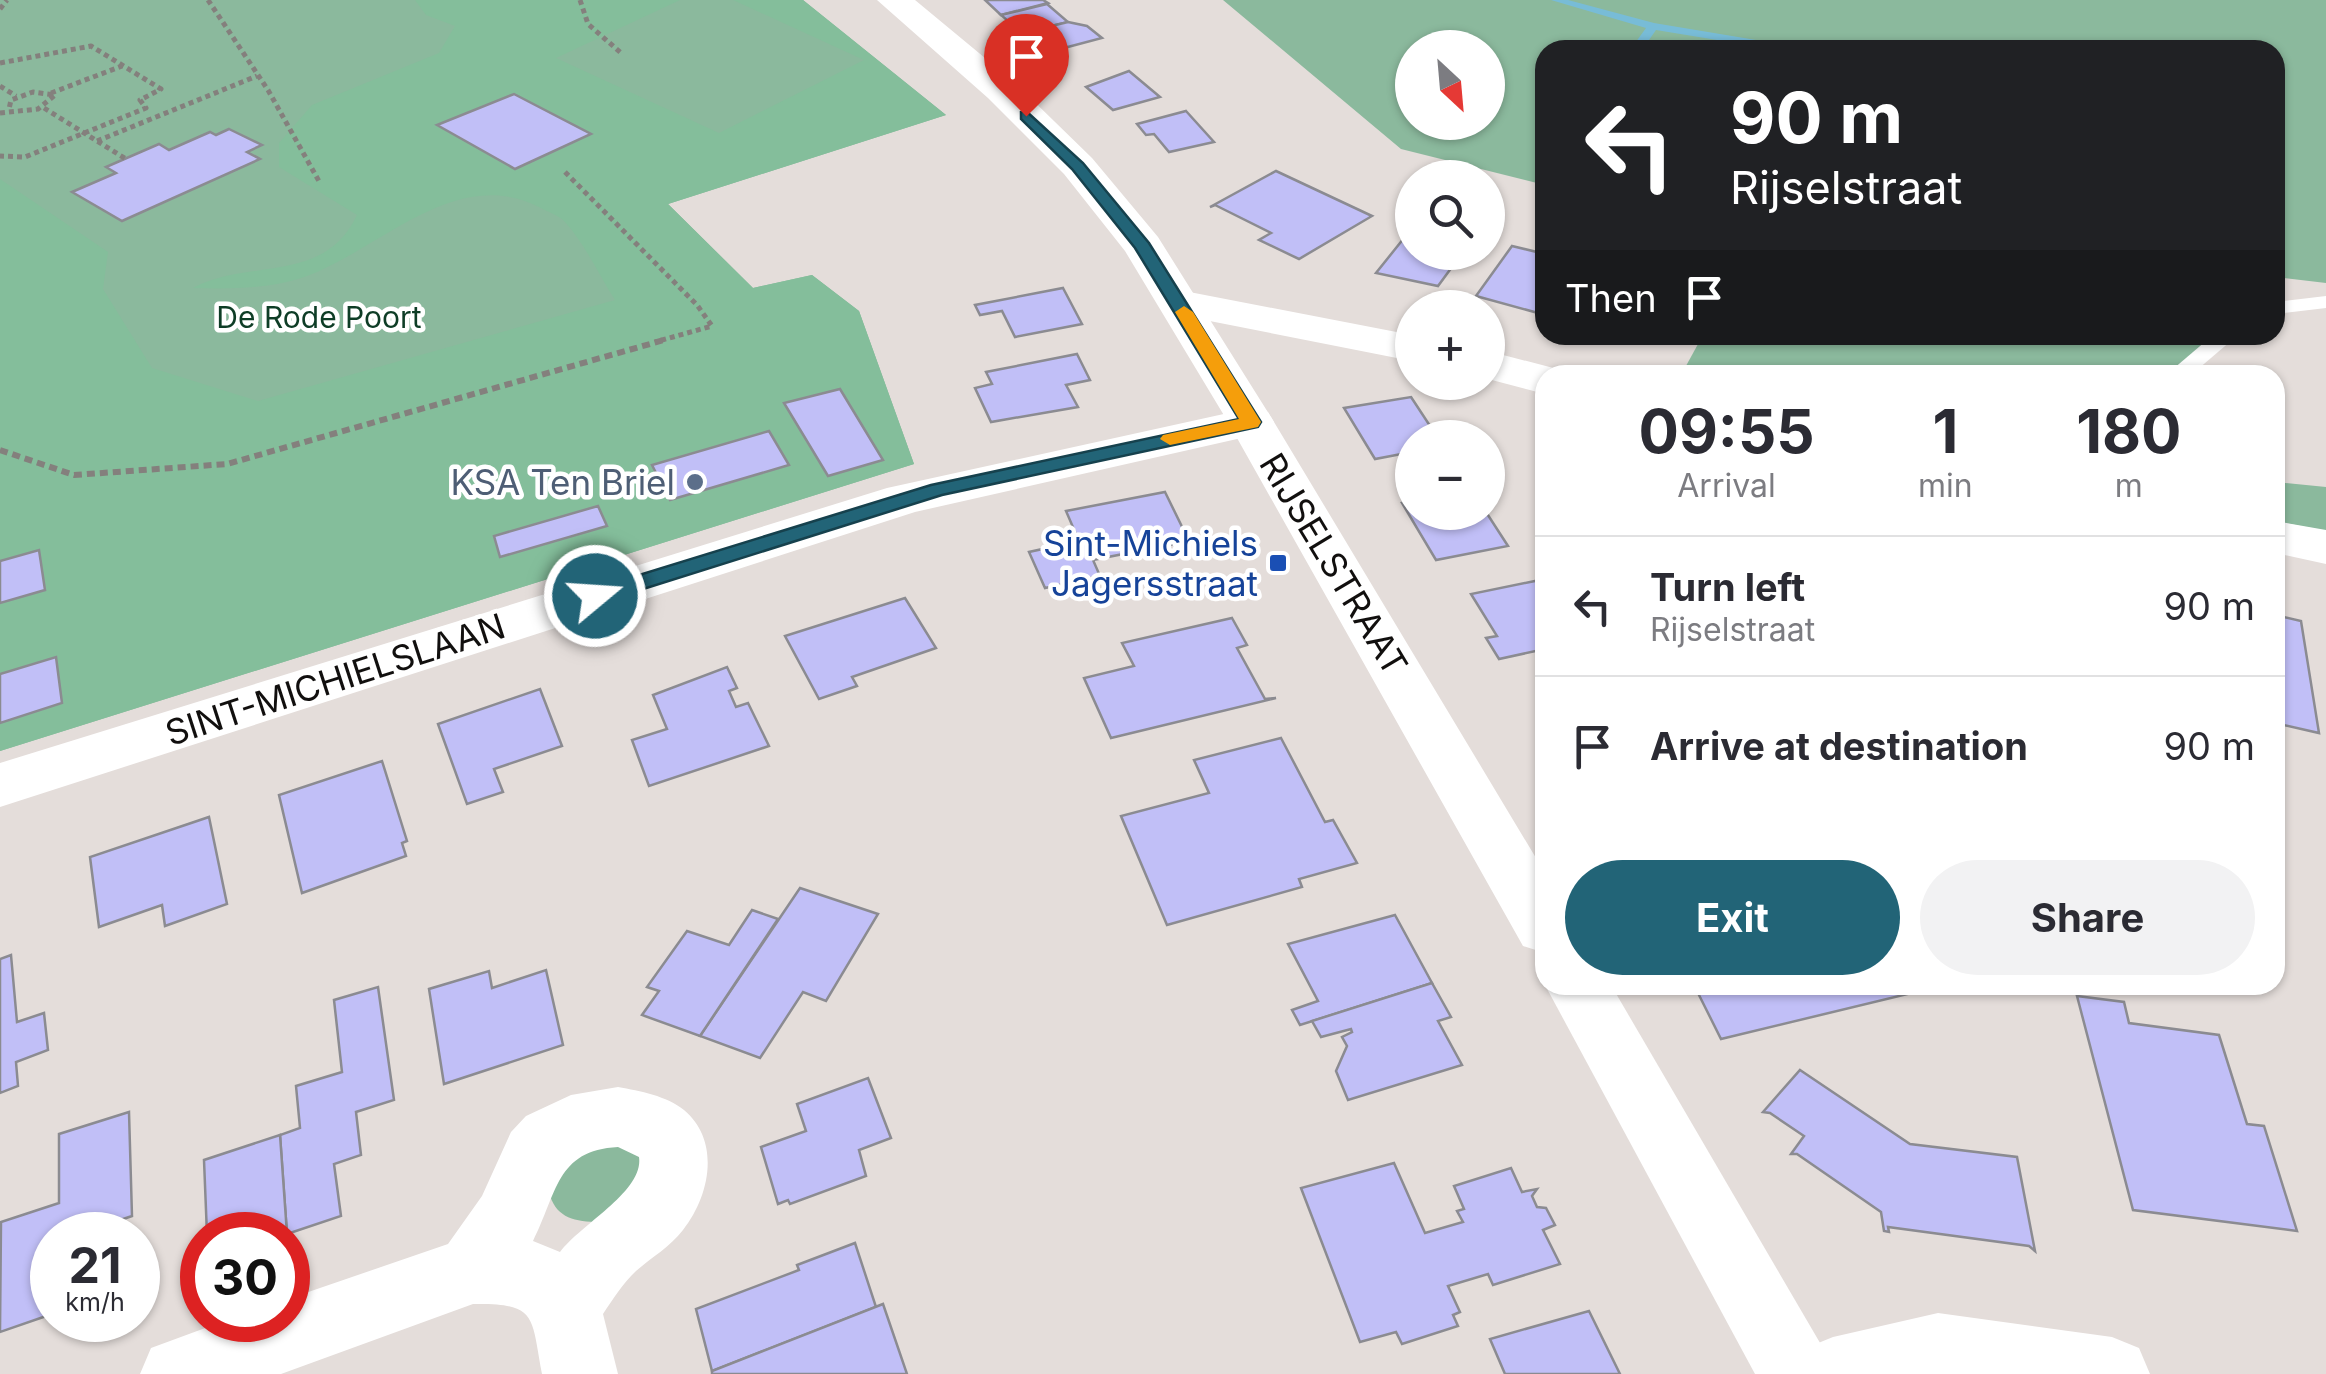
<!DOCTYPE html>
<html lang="en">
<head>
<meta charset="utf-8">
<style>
	:root { --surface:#fff; --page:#f2f2f3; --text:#2b2b33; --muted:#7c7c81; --line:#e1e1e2; --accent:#226477 }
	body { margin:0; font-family:Inter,sans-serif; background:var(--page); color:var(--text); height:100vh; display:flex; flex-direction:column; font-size:38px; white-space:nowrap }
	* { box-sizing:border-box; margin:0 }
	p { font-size:32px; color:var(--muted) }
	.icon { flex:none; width:55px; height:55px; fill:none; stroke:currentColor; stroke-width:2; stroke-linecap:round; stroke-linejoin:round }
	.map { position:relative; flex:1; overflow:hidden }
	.panel { position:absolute; left:1535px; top:365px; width:750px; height:630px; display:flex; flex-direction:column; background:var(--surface); border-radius:30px; box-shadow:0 2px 8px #0004 }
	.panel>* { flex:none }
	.guide { position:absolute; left:1535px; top:40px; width:750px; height:305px; border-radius:30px; box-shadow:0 2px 8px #0004; background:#202124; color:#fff; overflow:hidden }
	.needle { width:65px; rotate:154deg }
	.tools { position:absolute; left:1395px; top:30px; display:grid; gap:20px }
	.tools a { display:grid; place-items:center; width:110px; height:110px; border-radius:50%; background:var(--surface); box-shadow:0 2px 8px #0004; font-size:50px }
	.speed { position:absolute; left:30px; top:1212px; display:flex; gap:20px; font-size:50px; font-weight:700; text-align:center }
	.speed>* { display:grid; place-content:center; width:130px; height:130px; border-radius:50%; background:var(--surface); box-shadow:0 2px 8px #0004; line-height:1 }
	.speed small { font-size:25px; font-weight:400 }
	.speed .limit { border:15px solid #d22; background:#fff; color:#111 }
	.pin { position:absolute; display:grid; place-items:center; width:85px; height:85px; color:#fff; margin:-102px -42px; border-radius:50% 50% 50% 0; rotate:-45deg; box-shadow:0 0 10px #0007 }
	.pin .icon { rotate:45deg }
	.me { position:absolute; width:110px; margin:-55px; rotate:72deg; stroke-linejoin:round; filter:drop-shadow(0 0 8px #0008) }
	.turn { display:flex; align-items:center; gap:35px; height:210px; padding:0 30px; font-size:45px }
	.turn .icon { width:130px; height:130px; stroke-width:2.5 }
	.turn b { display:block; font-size:70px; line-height:85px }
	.then { display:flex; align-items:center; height:95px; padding:0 30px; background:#0003; gap:20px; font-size:38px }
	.eta { display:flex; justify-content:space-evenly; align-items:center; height:170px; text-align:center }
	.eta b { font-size:60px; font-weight:700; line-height:70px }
	.button { display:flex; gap:20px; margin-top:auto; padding:20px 30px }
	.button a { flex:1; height:115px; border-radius:60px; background:var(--accent); color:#fff; font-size:40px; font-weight:700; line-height:115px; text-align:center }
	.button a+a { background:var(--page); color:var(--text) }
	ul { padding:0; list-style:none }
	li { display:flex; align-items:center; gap:30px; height:140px; padding:0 30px; border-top:2px solid var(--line) }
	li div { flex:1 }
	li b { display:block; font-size:38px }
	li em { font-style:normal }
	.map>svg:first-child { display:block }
	.green { fill:#8bb99d; fill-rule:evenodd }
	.forest { fill:#84be9b }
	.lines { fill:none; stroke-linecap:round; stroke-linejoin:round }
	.stream { fill:#78bcd7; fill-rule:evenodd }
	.building { fill:#c1bff7; stroke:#8b8b91; stroke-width:2.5 }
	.path-far1 { stroke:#84807d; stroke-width:5; stroke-dasharray:5 4; stroke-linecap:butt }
	.path { stroke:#84807d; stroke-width:6; stroke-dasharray:8 5; stroke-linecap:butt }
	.service { fill:#fff; fill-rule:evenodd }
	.minor { fill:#fff; fill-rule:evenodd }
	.tertiary { fill:#fff; fill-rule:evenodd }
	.route { fill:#226477; stroke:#16414d; stroke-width:2.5 }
	.slow { fill:#f59e0b }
	.service-dot { fill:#5c6f8a; stroke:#fff; stroke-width:4 }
	.transit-dot { fill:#1a4fb4; stroke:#fff; stroke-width:4 }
	.labels { text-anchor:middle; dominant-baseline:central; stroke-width:9; stroke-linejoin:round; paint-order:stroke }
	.far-park-label { font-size:30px; fill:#0e3d26; stroke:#fff }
	.service-label { font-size:35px; fill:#4e5e75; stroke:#fff; text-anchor:end }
	.transit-label { font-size:35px; fill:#164399; stroke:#fff; text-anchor:end }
	.street-label { font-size:35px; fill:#110f0e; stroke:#fff }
</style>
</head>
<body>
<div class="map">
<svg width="2326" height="1374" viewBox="0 0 2326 1374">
	<rect width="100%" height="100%" fill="#e4ddda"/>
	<!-- green -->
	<g class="green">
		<path d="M0,0H803L946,115L668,204L753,288L812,275L859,311L914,464L0,751Z"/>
		<path d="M1223,0H2326V283L2275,277V50H1545V185L1401,149ZM1412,48H1488V122H1412Z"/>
		<path d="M1703,335H2219L2177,375H1681Z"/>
		<path d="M2275,482L2326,487V531L2275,521Z"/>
		<path d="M579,1146L632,1147L643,1162L645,1176L595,1222C571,1221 555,1216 549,1192Z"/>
	</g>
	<!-- forest -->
	<path class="forest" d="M415,0H680L556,58L719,133L864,60L733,0H803L946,115L668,204L753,288L812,275L859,311L914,464L0,751V179L108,252L103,289L152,368L258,401L615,300C599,275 585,244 565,222C559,215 547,212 539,207C456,165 382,248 307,276C271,289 231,289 193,288C249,258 324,285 357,215L279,167V143L312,105L439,53L455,26L426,15Z"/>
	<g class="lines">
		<!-- stream -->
		<path class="stream" d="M1551,0H1568L1654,23L1792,46L1798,49L1778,50L1656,30L1642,50H1630L1646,28Z"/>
	</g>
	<!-- building -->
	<g class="building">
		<path d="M985,0H1043L1048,3L1001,15Z"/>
		<path d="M1047,4L1068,22L1022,33L1001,15Z"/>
		<path d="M1068,22L1087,26L1102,38L1045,53L1022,33Z"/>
		<path d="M1129,71L1160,97L1113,110L1086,87Z"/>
		<path d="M514,94L591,134L515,169L437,125Z"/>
		<path d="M1186,111L1214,142L1169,152L1154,134L1146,135L1137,124Z"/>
		<path d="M229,129L262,145L247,152L260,159L122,221L72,192L116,173L106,167L159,144L169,150L210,132L216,135Z"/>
		<path d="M1276,171L1372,216L1299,259L1259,240L1271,233L1215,205L1210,207Z"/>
		<path d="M1412,228V252H1463L1438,286L1376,273Z"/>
		<path d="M1512,246L1545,254V302L1538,313L1476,296Z"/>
		<path d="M1063,288L1082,324L1015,337L1002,311L980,315L975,305Z"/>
		<path d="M1077,354L1090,380L1066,385L1078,407L991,422L975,388L992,384L986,372Z"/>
		<path d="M840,389L883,460L828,476L784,403Z"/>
		<path d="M1411,397L1438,438H1412V452L1375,459L1344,408Z"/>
		<path d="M769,431L789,465L670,500L652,465Z"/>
		<path d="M1165,492L1189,541L1093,560L1100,576L1045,588L1029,552L1079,541L1066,511Z"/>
		<path d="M1412,501V512H1486L1508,546L1436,560L1402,503Z"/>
		<path d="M598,506L607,526L500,557L494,536Z"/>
		<path d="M39,550L45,590L0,603V561Z"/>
		<path d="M1540,580L1545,587V649L1499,659L1486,638L1497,636L1471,594Z"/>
		<path d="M905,598L936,648L852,677L857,686L819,699L785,636Z"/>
		<path d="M2275,615L2301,621L2319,733L2275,723Z"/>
		<path d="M1232,618L1247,645L1237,648L1265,699L1276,698L1111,738L1084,678L1134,666L1122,643Z"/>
		<path d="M56,657L62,703L0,723V674Z"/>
		<path d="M727,667L737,688L729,691L736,707L748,703L769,746L649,786L632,740L667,729L653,695Z"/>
		<path d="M540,689L562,746L494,769L503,792L467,804L438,724Z"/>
		<path d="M1281,738L1325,822L1333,820L1357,863L1299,879L1302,887L1167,925L1121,816L1209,793L1194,760Z"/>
		<path d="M382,761L407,841L402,843L406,856L302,893L279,795Z"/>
		<path d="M209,817L227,904L165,926L162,905L99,927L90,857Z"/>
		<path d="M800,888L878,914L826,1001L803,992L760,1058L700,1036Z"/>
		<path d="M752,910L778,919L700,1036L642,1015L659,991L647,987L687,931L729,945Z"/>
		<path d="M1395,915L1432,983L1300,1025L1292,1010L1318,1001L1288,944Z"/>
		<path d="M11,955L17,1022L44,1013L48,1050L16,1062L18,1086L0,1093V959Z"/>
		<path d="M546,970L563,1045L444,1084L429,989L489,971L492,988Z"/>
		<path d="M1432,983L1451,1017L1438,1021L1462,1065L1348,1100L1336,1071L1347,1046L1342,1037L1352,1032L1351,1029L1321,1037L1312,1021Z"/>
		<path d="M1694,985H1916L1920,991L1721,1039Z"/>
		<path d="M378,987L394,1100L356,1112L361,1155L334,1164L341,1216L287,1234L280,1135L300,1128L296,1086L342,1072L334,1000Z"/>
		<path d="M2077,996L2124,1002L2129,1023L2219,1035L2247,1124L2264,1126L2297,1231L2133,1210Z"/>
		<path d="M1800,1070L1910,1144L2017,1157L2035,1251L2029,1246L1888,1227L1889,1232L1884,1231L1881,1212L1797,1154H1791L1804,1136L1770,1113L1763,1112Z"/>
		<path d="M868,1078L891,1138L859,1150L866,1176L790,1204L788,1200L778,1204L761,1147L806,1131L797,1104Z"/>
		<path d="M129,1112L132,1216L91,1230V1235H52V1314L0,1332L1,1222L59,1203V1134Z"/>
		<path d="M280,1135L287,1234L207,1235L204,1160Z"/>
		<path d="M1394,1163L1425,1233L1463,1222L1457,1211L1464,1209L1454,1186L1511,1168L1522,1192L1537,1189L1532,1196L1537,1207L1546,1208L1555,1225L1543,1230L1560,1264L1493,1285L1488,1274L1448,1286L1460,1312L1453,1315L1458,1326L1402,1344L1396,1332L1360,1342L1301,1188Z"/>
		<path d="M855,1243L876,1307L712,1371L696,1309L799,1270L797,1265Z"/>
		<path d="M883,1304L907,1374H712V1371Z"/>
		<path d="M1589,1311L1620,1374H1505L1490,1339Z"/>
	</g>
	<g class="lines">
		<!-- path-far1 -->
		<g class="path-far1">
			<path d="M208,0L268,90L320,183"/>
			<path d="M580,0L588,24L621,53"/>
			<path d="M0,9L7,0"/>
			<path d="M0,63L91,46L161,89L140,100L146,108L25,157L0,156"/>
			<path d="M0,86L16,96"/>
			<path d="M51,93L122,66"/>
			<path d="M44,108L126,159"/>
			<path d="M0,113L38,109L55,95L33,92L11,100L9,109"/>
			<path d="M97,141L257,76"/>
			<path d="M565,172L697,305L712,326L655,342"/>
		</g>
		<!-- path -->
		<path class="path" d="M0,450L74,475L227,464L664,340"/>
		<!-- service -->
		<g class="service">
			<path d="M2326,296V308L2275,314V302Z"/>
			<path d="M2213,335H2238L2191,375H2166Z"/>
		</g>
		<!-- minor -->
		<g class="minor">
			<path d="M1179,290L1412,335V361L1164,312L1157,303L1164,294Z"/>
			<path d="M1488,351L1561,370L1564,375H1545V394L1488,379Z"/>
			<path d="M1251,408L1268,412L1274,422L1268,432L915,512L0,807V763L887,488Z"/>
			<path d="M2275,521L2326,530V564L2275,553Z"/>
			<path d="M618,1087C640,1091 667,1096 684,1110C721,1141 710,1196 683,1230C670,1247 652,1257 636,1271C623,1283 613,1299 603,1314L618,1374H542C531,1316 538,1303 473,1304L281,1374H140L151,1348L227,1320H288V1299L448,1244L482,1196L511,1132L526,1116L571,1095ZM618,1147L639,1157C644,1191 582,1223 560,1252L533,1241C557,1194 556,1150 618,1147Z"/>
			<path d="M1938,1313L2112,1337L2139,1348L2150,1374H1795L1806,1348L1833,1337Z"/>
		</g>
		<!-- tertiary -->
		<g class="tertiary">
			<path d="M877,0H915L1014,82L1092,158L1158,237L1274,422L1545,873V953L1523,946L1228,422L1125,251L1064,174L988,98Z"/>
			<path d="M1545,985H1611L1823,1348L1834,1374H1755Z"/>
		</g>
	</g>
	<!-- route -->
	<path class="route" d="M1026,111L1083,163L1149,243L1261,422L1258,427L942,495L602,602H587L584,596L587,591L931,485L1239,419L1135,248L1072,169L1021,119V112Z"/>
	<!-- slow -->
	<path class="slow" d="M1184,306L1193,312L1261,422L1258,427L1170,445L1160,439L1163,435L1239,419L1175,312Z"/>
	<!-- markers -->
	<circle class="service-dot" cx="695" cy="482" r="10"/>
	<rect class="transit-dot" x="1268" y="553" width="20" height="20" rx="5"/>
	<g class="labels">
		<!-- far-park labels -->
		<g class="far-park-label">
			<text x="319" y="317">De Rode Poort</text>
		</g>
		<!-- service labels -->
		<g class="service-label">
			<text x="675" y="482">KSA Ten Briel</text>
		</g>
		<!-- transit labels -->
		<g class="transit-label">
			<text x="1258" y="543">Sint-Michiels<tspan x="1258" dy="40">Jagersstraat</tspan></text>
		</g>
		<!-- street labels -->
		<g class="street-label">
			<text transform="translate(1334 564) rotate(59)">RIJSELSTRAAT</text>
			<text transform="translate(335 679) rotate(-18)">SINT-MICHIELSLAAN</text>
		</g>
	</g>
</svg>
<div class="tools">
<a><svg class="needle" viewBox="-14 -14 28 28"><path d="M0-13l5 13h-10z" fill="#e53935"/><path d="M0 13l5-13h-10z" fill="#7c7c81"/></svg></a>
<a><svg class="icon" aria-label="search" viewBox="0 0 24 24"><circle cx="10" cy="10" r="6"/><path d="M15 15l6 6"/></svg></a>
<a>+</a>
<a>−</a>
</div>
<div class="speed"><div>21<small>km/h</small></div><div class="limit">30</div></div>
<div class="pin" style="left:1026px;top:116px;background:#d93025"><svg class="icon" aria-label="arrive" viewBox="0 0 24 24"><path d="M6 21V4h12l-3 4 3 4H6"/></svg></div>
<svg class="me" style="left:595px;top:596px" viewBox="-20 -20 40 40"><circle r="17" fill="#226477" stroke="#fff" stroke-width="3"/><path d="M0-11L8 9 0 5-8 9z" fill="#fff"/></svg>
<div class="guide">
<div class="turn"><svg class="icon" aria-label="left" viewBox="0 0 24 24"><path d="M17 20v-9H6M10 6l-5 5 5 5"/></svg><div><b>90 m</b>Rijselstraat</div></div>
<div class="then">Then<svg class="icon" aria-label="arrive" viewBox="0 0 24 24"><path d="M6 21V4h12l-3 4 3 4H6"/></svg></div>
</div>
<section class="panel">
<div class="eta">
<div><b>09:55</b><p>Arrival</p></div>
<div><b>1</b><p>min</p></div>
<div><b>180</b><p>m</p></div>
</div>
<ul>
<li><svg class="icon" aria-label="left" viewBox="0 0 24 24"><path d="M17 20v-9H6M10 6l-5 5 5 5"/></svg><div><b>Turn left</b><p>Rijselstraat</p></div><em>90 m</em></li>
<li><svg class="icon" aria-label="arrive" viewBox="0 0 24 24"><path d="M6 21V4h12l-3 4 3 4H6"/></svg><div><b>Arrive at destination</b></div><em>90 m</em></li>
</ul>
<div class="button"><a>Exit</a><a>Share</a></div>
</section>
</div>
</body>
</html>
